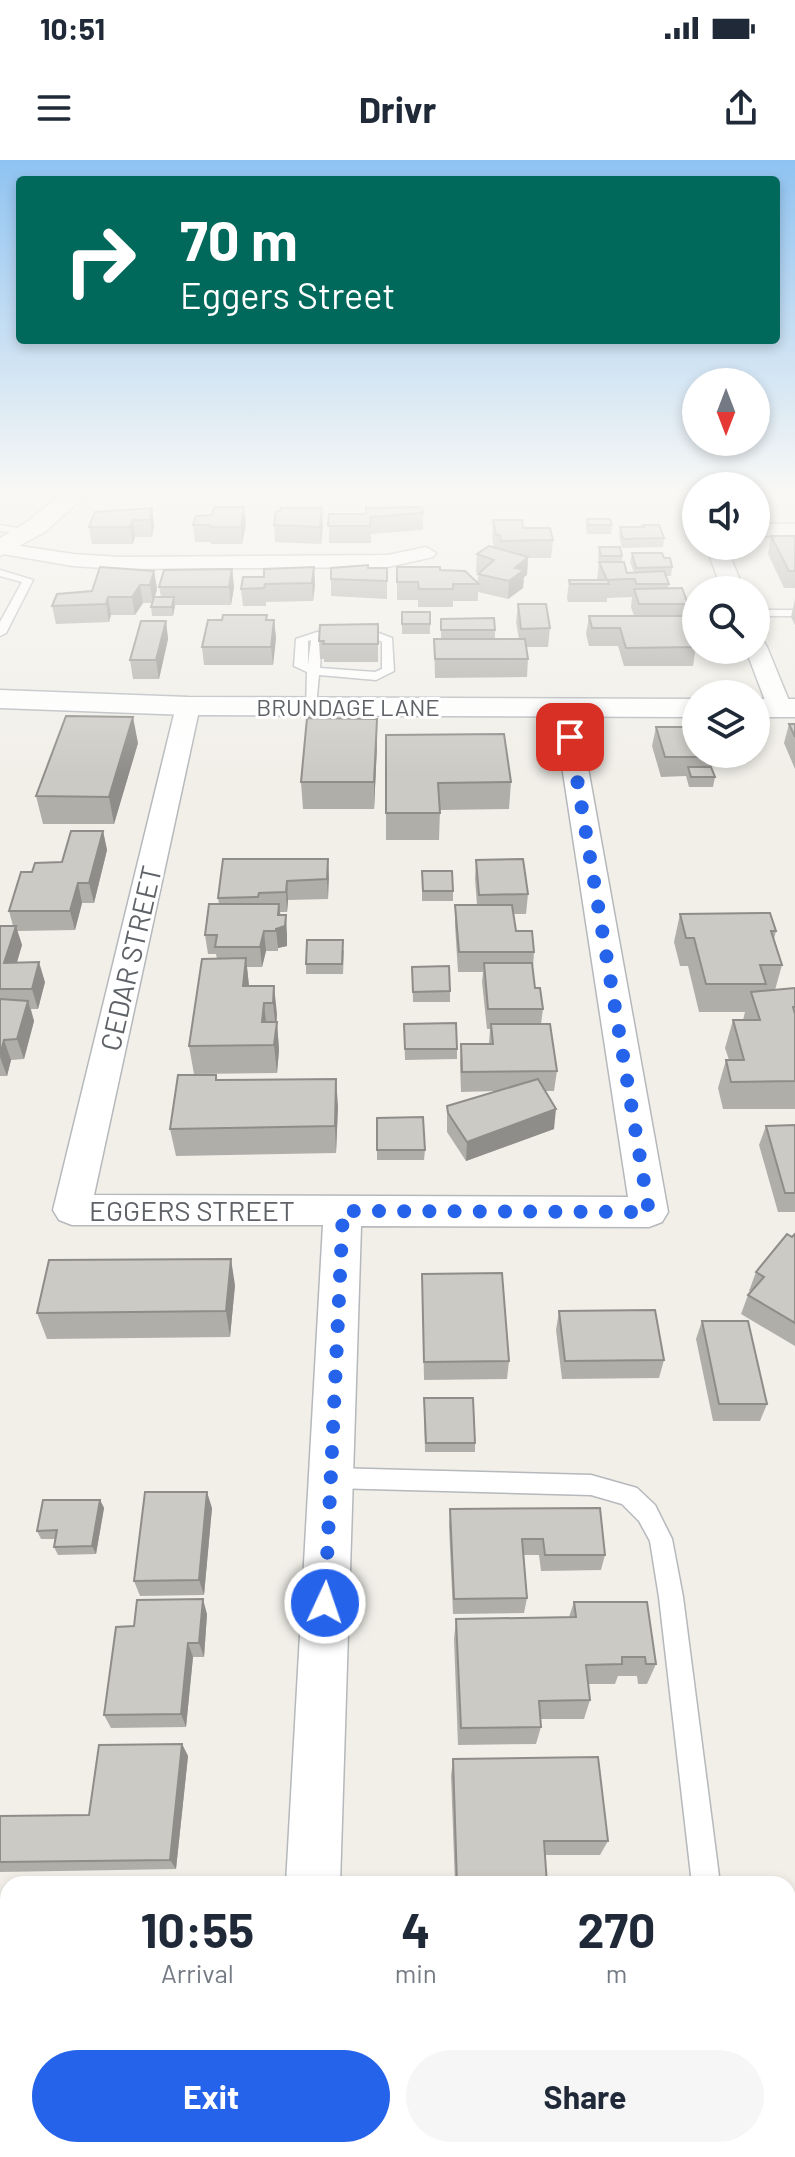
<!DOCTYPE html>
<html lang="en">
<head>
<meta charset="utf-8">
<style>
	:root { --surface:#fff; --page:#f6f6f7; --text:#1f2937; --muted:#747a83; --accent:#2563eb }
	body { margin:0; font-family:Barlow,sans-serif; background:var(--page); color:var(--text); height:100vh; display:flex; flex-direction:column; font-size:30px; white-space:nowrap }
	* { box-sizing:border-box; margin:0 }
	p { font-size:26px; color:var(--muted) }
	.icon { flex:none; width:44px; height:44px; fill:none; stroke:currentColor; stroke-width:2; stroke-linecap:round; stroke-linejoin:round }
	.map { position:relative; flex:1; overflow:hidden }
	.side { position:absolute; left:0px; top:1716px; width:796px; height:282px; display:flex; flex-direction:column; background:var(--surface); border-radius:24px 24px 0 0; box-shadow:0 4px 12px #0003 }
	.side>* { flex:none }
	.guide { position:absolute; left:16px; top:16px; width:764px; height:168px; border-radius:8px; box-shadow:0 4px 12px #0003; background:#00695c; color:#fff; overflow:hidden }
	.needle { width:52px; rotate:180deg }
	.controls { position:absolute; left:682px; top:208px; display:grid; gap:16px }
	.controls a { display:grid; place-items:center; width:88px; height:88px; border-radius:50%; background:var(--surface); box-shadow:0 4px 12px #0003; font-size:40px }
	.pin { position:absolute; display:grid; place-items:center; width:68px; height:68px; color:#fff; margin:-34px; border-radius:16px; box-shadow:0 4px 12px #0006 }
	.me { position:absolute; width:88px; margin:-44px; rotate:3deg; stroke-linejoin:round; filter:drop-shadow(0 0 6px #0008) }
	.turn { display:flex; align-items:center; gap:28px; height:168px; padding:0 32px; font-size:36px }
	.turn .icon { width:104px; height:104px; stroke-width:2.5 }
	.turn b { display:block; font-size:56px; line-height:68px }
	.eta { display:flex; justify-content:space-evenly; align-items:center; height:136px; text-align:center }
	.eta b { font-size:48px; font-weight:700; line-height:56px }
	.action { display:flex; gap:16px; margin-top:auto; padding:16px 32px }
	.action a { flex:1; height:92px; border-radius:48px; background:var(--accent); color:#fff; font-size:32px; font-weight:700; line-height:92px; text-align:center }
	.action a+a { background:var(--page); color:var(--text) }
	.status { display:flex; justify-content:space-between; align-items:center; height:56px; padding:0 40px; background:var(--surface); direction:ltr }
	.status svg { height:22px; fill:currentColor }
	header { display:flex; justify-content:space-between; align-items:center; height:104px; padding:0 32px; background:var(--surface); font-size:36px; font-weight:700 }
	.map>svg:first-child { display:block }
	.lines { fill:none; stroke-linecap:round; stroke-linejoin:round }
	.service-casing { stroke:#b5b8bc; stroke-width:3 }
	.minor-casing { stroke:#b5b8bc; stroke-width:3 }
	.tertiary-casing { stroke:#b5b8bc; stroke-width:3 }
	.secondary-casing { stroke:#b6babf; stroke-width:3 }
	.service { fill:#fff; fill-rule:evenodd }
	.minor { fill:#fff; fill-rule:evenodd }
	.tertiary { fill:#fff; fill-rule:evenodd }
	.secondary { fill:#fff; fill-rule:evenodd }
	.wall { fill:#afaea9 }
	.shaded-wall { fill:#8f8d8a }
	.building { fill:#cccac5; stroke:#8f8d8a; stroke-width:2 }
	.route { stroke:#2563eb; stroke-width:14; stroke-dasharray:0 25.2 }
	.labels { text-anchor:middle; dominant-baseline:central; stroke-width:6; stroke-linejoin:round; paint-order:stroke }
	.far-street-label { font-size:24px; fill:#5f6368; stroke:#fff }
	.street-label { font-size:28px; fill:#5f6368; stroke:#fff }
</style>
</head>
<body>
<div class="status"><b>10:51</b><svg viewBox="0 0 49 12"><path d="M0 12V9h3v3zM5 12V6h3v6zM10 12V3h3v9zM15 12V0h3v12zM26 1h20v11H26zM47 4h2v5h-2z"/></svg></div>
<header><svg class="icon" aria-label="menu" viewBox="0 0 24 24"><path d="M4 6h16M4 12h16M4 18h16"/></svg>Drivr<svg class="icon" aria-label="share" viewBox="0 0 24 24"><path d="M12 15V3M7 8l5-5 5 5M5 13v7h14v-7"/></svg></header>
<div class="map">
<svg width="795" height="1997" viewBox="0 0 795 1997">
	<rect width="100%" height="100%" fill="#f1efe8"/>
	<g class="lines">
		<defs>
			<g id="service">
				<path d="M0,365L34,371L29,374L0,371Z"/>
				<path d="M0,410L33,420L6,473L0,476V462L22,422L0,416Z"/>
				<rect x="756" y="450" width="39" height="6"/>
				<path d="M317,472H376L392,478L394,511L376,520L319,515L316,546L306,549L307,512L294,506L296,479ZM322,478H374L382,482V509L375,512L320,508ZM311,480L308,505V481Z"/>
				<path d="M331,1308L591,1315L637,1328L655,1345L672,1379L683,1437L720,1724H692L659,1437L650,1381L639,1361L622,1344L591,1335L331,1328L323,1325L320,1318L323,1311Z"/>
				<path d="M728,1990H758L759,1997H729Z"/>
			</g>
			<g id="minor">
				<rect x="756" y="364" width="39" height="12"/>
				<path d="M0,383L73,394L120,397L388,395L426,387L436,393L433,397L388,407L120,409L73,406L3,394L0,393Z"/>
				<path d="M706,386H726L744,430H722Z"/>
				<path d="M756,480L764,482L767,487L792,548L789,553H771L768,548L746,490H756Z"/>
				<path d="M188,539L197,541L200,546L94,1035L628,1037L553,547L556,542H574L577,547L668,1052L662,1062L649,1067L361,1066L340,1724H286L323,1065H72L59,1060L53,1050L176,546L179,541Z"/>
				<rect x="0" y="1776" width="8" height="56"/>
				<path d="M247,1990H309L307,1997H245Z"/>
			</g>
			<path id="tertiary" d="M60,335H86L45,372L0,396V378L27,362Z"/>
			<g id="secondary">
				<path d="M0,530L188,537L696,539V557L188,555L0,548Z"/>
				<rect x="756" y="539" width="39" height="18"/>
			</g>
		</defs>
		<!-- service casing -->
		<use href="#service" class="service-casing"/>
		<!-- minor casing -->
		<use href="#minor" class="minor-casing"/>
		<!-- tertiary casing -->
		<use href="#tertiary" class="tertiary-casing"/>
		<!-- secondary casing -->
		<use href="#secondary" class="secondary-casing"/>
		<!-- service -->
		<use href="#service" class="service"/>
		<!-- minor -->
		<use href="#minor" class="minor"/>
		<!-- tertiary -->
		<use href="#tertiary" class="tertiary"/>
		<!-- secondary -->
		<use href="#secondary" class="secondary"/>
	</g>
	<!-- wall -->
	<g class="wall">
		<path d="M152,348L154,365L152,377H135L133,384H92L89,367Z"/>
		<path d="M423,353V370L371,374V383H329V354Z"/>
		<path d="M587,359L612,365L611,374H587L586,368Z"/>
		<path d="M493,360L523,368L553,380L551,398H528L527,415L524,417L523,428L508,439L478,432V441H453V447H418V440H397V407L440,410L477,423L479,413L476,412L477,394L494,388L492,377Z"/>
		<path d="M246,364L242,384H211V382H195L193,365Z"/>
		<path d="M274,365H323L321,384L275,382Z"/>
		<path d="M643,365L664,378L663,387L622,388L619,376L620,367H643Z"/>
		<path d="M771,376H795V428H784L768,394Z"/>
		<path d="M599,387L622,396V402L627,413H634L630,402L632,393L664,398L672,407L671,416H666L669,424L668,429L688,444L685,457L696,486L693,506H624L618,486H589L586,474L589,456H634L631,447L632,437L607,438V442H568L567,438L569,420H597L599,402L598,396Z"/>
		<path d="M314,407L315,425L313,441L266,442V446H243L241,429L264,417Z"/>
		<path d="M368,408H387V439L331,436V419Z"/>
		<path d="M232,409L234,427L231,445H175L173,456H152L151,447L152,443H143L135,455H111L109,462L56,464L52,446L154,411L157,429L155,437H161L159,427Z"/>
		<path d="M795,439V465L791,457Z"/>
		<path d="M518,444L550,468L548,487H526L528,499L527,517L435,518L434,479H441V459L495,470V479H519L516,462Z"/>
		<path d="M402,452L430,464V474H402Z"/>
		<path d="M267,455V460H274L276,478L273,505H204L202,487L222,460Z"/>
		<path d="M166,461L168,479L159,519H133L130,500Z"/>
		<path d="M378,464V502H324V499H320L319,481Z"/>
		<path d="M377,559V586L374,649H303L301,622Z"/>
		<path d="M789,564H795V609L784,583Z"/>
		<path d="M656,567L713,597L711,607L715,617L713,627H689L686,616L661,617L652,586Z"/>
		<path d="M386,575L511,622L509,649L440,650L439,680H386Z"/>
		<path d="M138,583L114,664H43L36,636Z"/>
		<path d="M103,671L107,690L94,743H82L75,770L17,771L22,785L17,802L45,822L38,849H31L34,861L24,899L11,900L7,916H0V766H13L9,751L32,712L62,702Z"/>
		<path d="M328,699V739L288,740L287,752H280L287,775V786L278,788V791H266L262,807H247L249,826H274L279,890L277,913L194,914L189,886L217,799L216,794H208L205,775L219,744L218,738Z"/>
		<path d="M476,700L528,734L526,754H513L516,771L534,792L533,808L535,828L543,849L541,864L557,911L554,931H545L554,969L466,1001L447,972V946L496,931L461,932L460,904L461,884H489L490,869H487L482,822L483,812H458L455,765V745H477L475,719Z"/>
		<path d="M422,711L453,731V741H422Z"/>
		<path d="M680,754L776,771L774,779L782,805L775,830L795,828V949H723L718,928L726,900H729L725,888L733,860H743L745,852H699L688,806H680L674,782Z"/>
		<path d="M344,790L343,814H306V804Z"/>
		<path d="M412,807L450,831V842H413Z"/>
		<path d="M404,864L457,889V899L405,900Z"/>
		<path d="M216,915L217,920L338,946L336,993L176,996L170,969Z"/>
		<path d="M377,958L425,990L424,1000H377Z"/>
		<path d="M795,965V1052H778L759,985L766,966Z"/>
		<path d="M795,1074V1186L741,1154L748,1135L751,1132L749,1131L756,1112Z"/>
		<path d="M422,1114L509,1201L507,1219L424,1220Z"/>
		<path d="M235,1125L230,1177L47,1179L37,1153Z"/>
		<path d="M559,1151L664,1200L659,1218L562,1219L556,1170Z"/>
		<path d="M702,1161L767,1244L760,1261H713L696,1179Z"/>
		<path d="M424,1247L475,1283V1292H425Z"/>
		<path d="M100,1340L104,1348L96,1394L58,1395L54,1387L55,1379H41L37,1371Z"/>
		<path d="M212,1348L204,1435L140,1436L134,1421Z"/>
		<path d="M450,1349L605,1395L601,1410L541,1411L539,1395H524L527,1438L524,1453L453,1454L449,1365Z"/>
		<path d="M574,1442L656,1504L647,1524H638L637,1516H618L615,1524H588L590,1540L584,1559H540L541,1567L536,1584L458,1585L454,1479L456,1459L569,1457Z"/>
		<path d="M207,1454L204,1497H193L186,1567L111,1568L104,1555L134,1466Z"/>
		<path d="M182,1584L188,1596L176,1709L0,1712V1656L89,1655Z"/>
		<path d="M453,1599L608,1681L600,1695H545L547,1724H455L451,1616Z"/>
		<path d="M491,1990H717L718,1997H492Z"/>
	</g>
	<!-- shaded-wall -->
	<g class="shaded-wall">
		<path d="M244,347L246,364L242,384L241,367Z"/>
		<path d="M152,348L154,365L152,377L150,360Z"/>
		<path d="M322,348L323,365L321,384L320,367Z"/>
		<path d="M133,360L135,377L133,384L130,367Z"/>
		<path d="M528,397L527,415L524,417L523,428L508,439L509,421L515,408Z"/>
		<path d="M314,407L315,425L313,441L312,423Z"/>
		<path d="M232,409L234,427L231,445L229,427Z"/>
		<path d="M154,411L157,429L153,443L150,425Z"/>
		<path d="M140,425L143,443L135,455L132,437Z"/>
		<path d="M108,437L111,455L109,462L106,444Z"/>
		<path d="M174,437L175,446L173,456L172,447Z"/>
		<path d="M274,460L276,478L273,505L271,487Z"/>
		<path d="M166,461L168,479L159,519L156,500Z"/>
		<path d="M133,557L138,583L114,664L109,637Z"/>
		<path d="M377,559V586L374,649V622Z"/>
		<path d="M103,671L107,690L94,743L89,723Z"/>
		<path d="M328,699L329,718L328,739L327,719Z"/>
		<path d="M287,721L288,740L287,752L286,732Z"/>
		<path d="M78,723L82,743L75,770L70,751Z"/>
		<path d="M279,744L281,763L286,755L287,775V786L278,788L276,769Z"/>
		<path d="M16,766L22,785L11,822L4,803Z"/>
		<path d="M264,771L266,791L262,807L260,787Z"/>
		<path d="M246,798L249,826H243Z"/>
		<path d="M39,802L45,822L38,849L32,829Z"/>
		<path d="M274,826L277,854L276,871L273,843Z"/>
		<path d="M28,841L34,861L24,899L17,879Z"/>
		<path d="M264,843L267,871L262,862Z"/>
		<path d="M277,862L279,890L277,913L274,885Z"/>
		<path d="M4,880L11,900L7,916L0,897Z"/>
		<path d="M336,919L338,946L336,993L335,966Z"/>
		<path d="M556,949L554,969L466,1001L467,982Z"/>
		<path d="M231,1099L235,1125L230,1177L226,1151Z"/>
		<path d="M207,1332L212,1348L204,1435L199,1420Z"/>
		<path d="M100,1340L104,1348L96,1394L92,1386Z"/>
		<path d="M203,1439L207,1454L204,1497L199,1483Z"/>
		<path d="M188,1483L193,1497L186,1567L181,1554Z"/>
		<path d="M182,1584L188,1596L176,1709L170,1700Z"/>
		<path d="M52,1990H67V1997H51Z"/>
	</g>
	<!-- building -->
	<g class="building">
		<path d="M214,347H244L241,367H210V365H193L196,356L212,355Z"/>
		<path d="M422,347L423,353L371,357L370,366H328L329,354H366V348Z"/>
		<path d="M152,348L150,360H133L130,367H89L95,352Z"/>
		<path d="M281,348H322L320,367L274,365L276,351H280Z"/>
		<path d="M587,359H610L612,365H588Z"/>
		<path d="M493,360H522L523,368H550L553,380L501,381L500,375H496Z"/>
		<path d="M643,365H659L664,378L623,379L620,367H644Z"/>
		<path d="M771,376H795V411H789Z"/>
		<path d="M489,386L528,397L515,408L524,410L509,421L478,414L494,400L477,394Z"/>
		<path d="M599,387H620L622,396H601Z"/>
		<path d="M632,393H662L664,398H670L672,407L636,408Z"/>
		<path d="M599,402H624L627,413L664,411L669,424H636L635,419H626L608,420L609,424H570L569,420H607Z"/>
		<path d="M368,405V408H387V421L331,419V408Z"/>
		<path d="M100,407L154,411L150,425H140L132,437H108L106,444L52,446L57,434L92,431Z"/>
		<path d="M314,407L312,423L265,424L264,428L241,429L243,417H264V409Z"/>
		<path d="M397,407H440V410L465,411L479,424H453V429H419L418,422H397Z"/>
		<path d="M232,409L229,427H159L164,410Z"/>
		<path d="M682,428L688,444H639L634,429Z"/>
		<path d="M154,437H174L172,447H151Z"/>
		<path d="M518,444H546L550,468L521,469Z"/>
		<rect x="402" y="452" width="28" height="12"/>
		<path d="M223,455H267L266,460H274L271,487H202L208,460H222Z"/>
		<path d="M589,456H685L696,487L626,488L620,468H592Z"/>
		<path d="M494,458L495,470H441V459Z"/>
		<path d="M141,461H166L156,500H130Z"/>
		<path d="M378,464V484H323L324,481H319L320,465Z"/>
		<path d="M434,479H525L528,499H435Z"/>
		<path d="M66,556L133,557L109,637L36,636Z"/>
		<path d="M307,558L377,559L374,622H301Z"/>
		<path d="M789,564H795V577Z"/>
		<path d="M656,567H696V594H712L713,597H665Z"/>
		<path d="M504,574L511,622L438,623L440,653H386V575Z"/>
		<path d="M688,607H711L715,617H691Z"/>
		<path d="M71,671H103L89,723H78L70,751H9L21,712H32L35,703L62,702Z"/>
		<path d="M223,699H328L327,719L287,721L286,732L259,733L258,737L218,738Z"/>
		<path d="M523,699L528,734L479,735L476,700Z"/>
		<path d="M422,711H452L453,731H423Z"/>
		<path d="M209,744H279L278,755H286L285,766L276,769V771H264L260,787H215L217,775H205Z"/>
		<path d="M455,745H512L516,771H532L534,792H459Z"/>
		<path d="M770,753L776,771H771L782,805H760L766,824H706L694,778H686L680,754Z"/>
		<path d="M0,766H16L4,803L39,802L32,829H0Z"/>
		<path d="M307,780H343L342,804H306Z"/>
		<path d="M246,798L243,826H274L273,843H264L262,862H277L274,885L189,886L202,799Z"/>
		<path d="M484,803H532L535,828H540L543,849H488Z"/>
		<path d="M449,806L450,831L413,832L412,807Z"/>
		<path d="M795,828V847H793L795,854V921L731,922L726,900H744L733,860H760L751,832Z"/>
		<path d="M0,839L28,841L17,879L4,880L0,895Z"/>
		<path d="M456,863L457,889H405L404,864Z"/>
		<path d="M491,864H550L557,911L462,912L461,884H493Z"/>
		<path d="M178,915H216V920L336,919L335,966L170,969Z"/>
		<path d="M538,919L556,949L467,982L448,953L447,946Z"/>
		<path d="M423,957L425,990H377V958Z"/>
		<path d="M795,965V1033H785L766,966Z"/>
		<path d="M787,1074L792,1077L795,1074V1163L748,1135L764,1117L756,1112Z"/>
		<path d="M231,1099L226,1151L37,1153L49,1100Z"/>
		<path d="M502,1113L509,1201L424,1202L422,1114Z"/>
		<path d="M655,1150L664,1200L565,1201L559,1151Z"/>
		<path d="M702,1161H748L767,1244H719Z"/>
		<path d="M424,1238H473L475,1283H426Z"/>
		<path d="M145,1332H207L199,1420L134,1421Z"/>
		<path d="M43,1340H100L92,1386L54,1387L57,1370L37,1371Z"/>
		<path d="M600,1348L605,1395H545L543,1379H522L527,1438L454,1439L450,1349Z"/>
		<path d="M203,1439L199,1483H188L181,1554L104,1555L116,1467L134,1466L137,1440Z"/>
		<path d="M574,1442H647L656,1504H646L645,1497H622V1504L586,1505L590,1540L539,1541L541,1567L461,1568L456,1459L576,1457Z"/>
		<path d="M182,1584L170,1700L0,1702V1656L89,1655L99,1585Z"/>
		<path d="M598,1597L608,1681H544L547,1724H457L453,1599Z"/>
		<path d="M0,1947H8V1990H52L51,1997H0Z"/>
		<path d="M496,1990H717L718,1997H496Z"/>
	</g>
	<!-- sky -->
	<linearGradient id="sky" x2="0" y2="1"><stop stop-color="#8fc3f1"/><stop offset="0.54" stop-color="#f9f8f5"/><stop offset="1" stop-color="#f9f8f5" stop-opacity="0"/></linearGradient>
	<rect width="795" height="615" fill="url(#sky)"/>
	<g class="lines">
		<!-- route -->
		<path class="route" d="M325,1443L343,1051L649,1052L570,577"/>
	</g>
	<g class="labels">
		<!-- far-street labels -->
		<g class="far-street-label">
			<text x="348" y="546">BRUNDAGE LANE</text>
		</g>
		<!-- street labels -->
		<g class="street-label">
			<text transform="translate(130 798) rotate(-77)">CEDAR STREET</text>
			<text x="192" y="1050">EGGERS STREET</text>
		</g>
	</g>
</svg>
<div class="controls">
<a><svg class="needle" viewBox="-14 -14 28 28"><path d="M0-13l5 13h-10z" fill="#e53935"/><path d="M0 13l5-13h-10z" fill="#747a83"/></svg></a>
<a><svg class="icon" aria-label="sound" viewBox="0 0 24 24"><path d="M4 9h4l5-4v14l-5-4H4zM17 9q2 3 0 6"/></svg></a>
<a><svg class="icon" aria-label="search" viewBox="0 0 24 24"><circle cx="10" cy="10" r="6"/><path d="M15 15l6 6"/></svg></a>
<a><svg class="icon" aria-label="layers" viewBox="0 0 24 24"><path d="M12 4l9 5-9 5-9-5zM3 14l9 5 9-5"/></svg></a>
</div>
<div class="pin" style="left:570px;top:577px;background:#d93025"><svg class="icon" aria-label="arrive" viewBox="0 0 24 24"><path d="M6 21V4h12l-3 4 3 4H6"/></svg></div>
<svg class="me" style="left:325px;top:1443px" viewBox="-20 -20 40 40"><circle r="17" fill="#2563eb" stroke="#fff" stroke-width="3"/><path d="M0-11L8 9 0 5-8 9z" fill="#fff"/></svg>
<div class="guide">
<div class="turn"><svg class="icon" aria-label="right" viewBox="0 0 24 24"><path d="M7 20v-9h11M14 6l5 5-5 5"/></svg><div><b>70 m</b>Eggers Street</div></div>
</div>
<section class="side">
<div class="eta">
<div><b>10:55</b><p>Arrival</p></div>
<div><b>4</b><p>min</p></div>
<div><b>270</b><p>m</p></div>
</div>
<div class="action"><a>Exit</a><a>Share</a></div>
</section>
</div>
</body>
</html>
